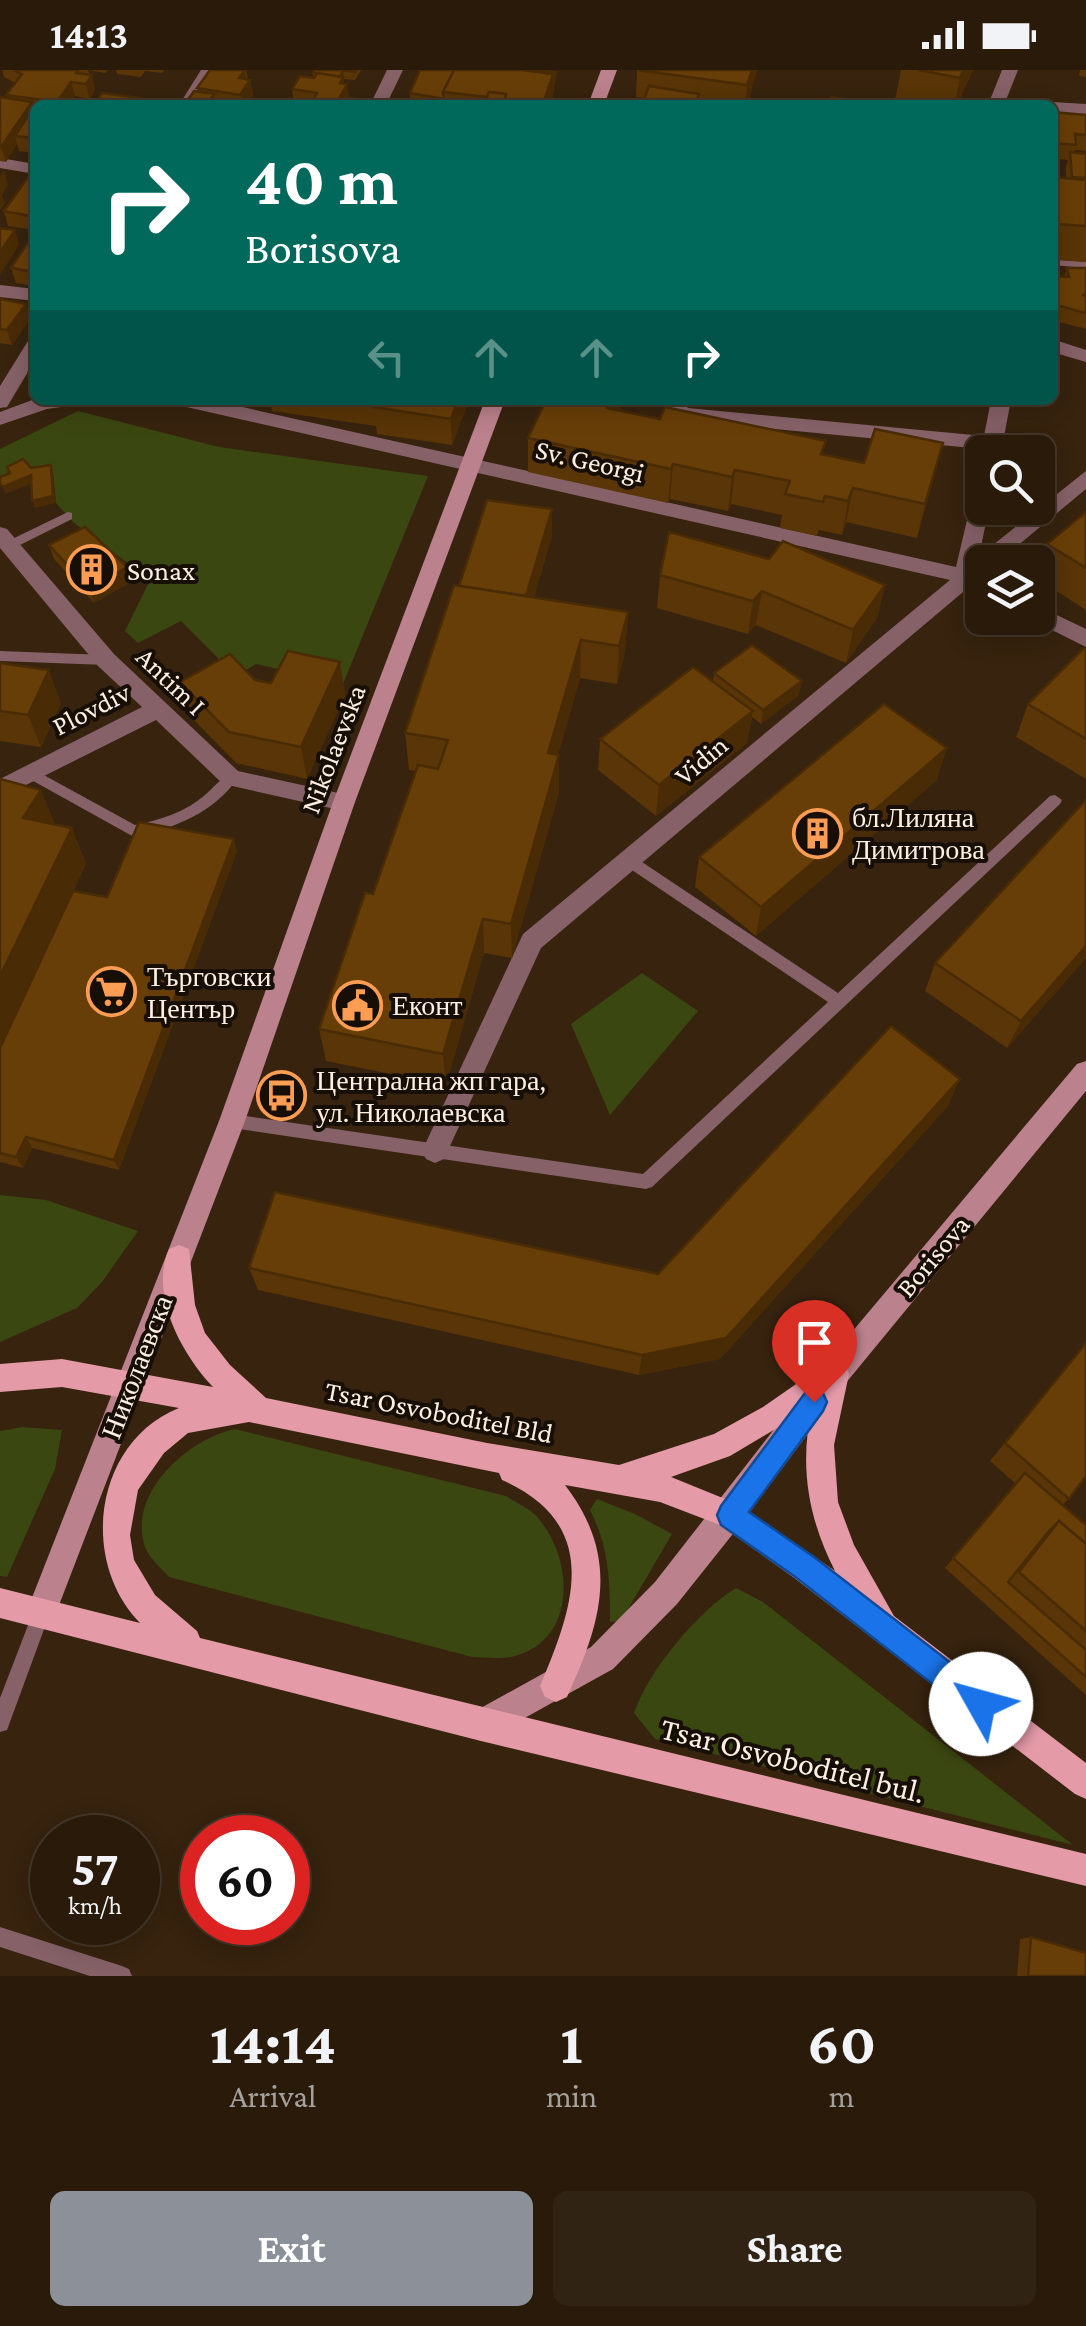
<!DOCTYPE html>
<html lang="en">
<head>
<meta charset="utf-8">
<style>
	:root { --surface:#291a0a; --page:#312313; --text:#f1f3f6; --muted:#a5a19c; --line:#45382b; --accent:#8c9099 }
	body { margin:0; font-family:"Crimson Pro",serif; background:var(--page); color:var(--text); height:100vh; display:flex; flex-direction:column; font-size:38px; white-space:nowrap }
	* { box-sizing:border-box; margin:0 }
	p { font-size:32px; color:var(--muted) }
	.icon { flex:none; width:55px; height:55px; fill:none; stroke:currentColor; stroke-width:2; stroke-linecap:round; stroke-linejoin:round }
	.map { position:relative; height:1906px; overflow:hidden }
	.details { display:flex; flex-direction:column; background:var(--surface); flex:1 }
	.details>* { flex:none }
	.guide { position:absolute; left:30px; top:30px; width:1028px; height:305px; border-radius:15px; box-shadow:0 5px 25px #0003,0 0 0 2px var(--line); background:#00695c; color:#fff; overflow:hidden }
	.buttons { position:absolute; left:965px; top:365px; display:grid; gap:20px }
	.buttons a { display:grid; place-items:center; width:90px; height:90px; border-radius:15px; background:var(--surface); box-shadow:0 5px 25px #0003,0 0 0 2px var(--line); font-size:50px }
	.speed { position:absolute; left:30px; top:1745px; display:flex; gap:20px; font-size:50px; font-weight:700; text-align:center }
	.speed>* { display:grid; place-content:center; width:130px; height:130px; border-radius:50%; background:var(--surface); box-shadow:0 5px 25px #0003,0 0 0 2px var(--line); line-height:1 }
	.speed small { font-size:25px; font-weight:400 }
	.speed .limit { border:15px solid #d22; background:#fff; color:#111 }
	.pin { position:absolute; display:grid; place-items:center; width:85px; height:85px; color:#fff; margin:-102px -42px; border-radius:50% 50% 50% 0; rotate:-45deg; box-shadow:0 0 10px #0007 }
	.pin .icon { rotate:45deg }
	.me { position:absolute; width:110px; margin:-55px; rotate:308deg; stroke-linejoin:round; filter:drop-shadow(0 0 8px #0008) }
	.turn { display:flex; align-items:center; gap:35px; height:210px; padding:0 50px; font-size:45px }
	.turn .icon { width:130px; height:130px; stroke-width:2.5 }
	.turn b { display:block; font-size:70px; line-height:85px }
	.lanes { display:flex; align-items:center; height:95px; padding:0 50px; background:#0003; justify-content:center; gap:50px; direction:ltr }
	.lanes .off { opacity:.35 }
	.eta { display:flex; justify-content:space-evenly; align-items:center; height:170px; text-align:center }
	.eta b { font-size:60px; font-weight:700; line-height:70px }
	.cta { display:flex; gap:20px; margin-top:auto; padding:20px 50px }
	.cta a { flex:1; height:115px; border-radius:15px; background:var(--accent); color:#fff; font-size:40px; font-weight:700; line-height:115px; text-align:center }
	.cta a+a { background:var(--page); color:var(--text) }
	.status { display:flex; justify-content:space-between; align-items:center; height:70px; padding:0 50px; background:var(--surface); direction:ltr }
	.status svg { height:28px; fill:currentColor }
	.map>svg:first-child { display:block }
	.green { fill:#3b4711 }
	.lines { fill:none; stroke-linecap:round; stroke-linejoin:round }
	.lane { fill:#866168; fill-rule:evenodd }
	.street { fill:#866168; fill-rule:evenodd }
	.secondary { fill:#bb818c; fill-rule:evenodd }
	.primary { fill:#e59aa8; fill-rule:evenodd }
	.wall { fill:#593507 }
	.shaded-wall { fill:#492b06 }
	.building { fill:#683e08; stroke:#492b06; stroke-width:2.5 }
	.route { fill:#1a73e8; stroke:#114b97; stroke-width:2.5 }
	.labels { text-anchor:middle; dominant-baseline:central; stroke-width:8; stroke-linejoin:round; paint-order:stroke }
	.street-label { font-size:28px; fill:#fdefe3; stroke:#170f06 }
	.poi-label { font-size:28px; fill:#fdefe3; stroke:#170f06; text-anchor:start }
	.near-street-label { font-size:32px; fill:#fdefe3; stroke:#170f06 }
</style>
</head>
<body>
<div class="status"><b>14:13</b><svg viewBox="0 0 49 12"><path d="M0 12V9h3v3zM5 12V6h3v6zM10 12V3h3v9zM15 12V0h3v12zM26 1h20v11H26zM47 4h2v5h-2z"/></svg></div>
<div class="map">
<svg width="1086" height="1906" viewBox="0 0 1086 1906">
	<rect width="100%" height="100%" fill="#37230e"/>
	<!-- green -->
	<g class="green">
		<path d="M78,341L219,377L428,406L343,614L256,594L236,606L181,551L138,573L125,561L150,510L73,452L56,433L53,403L0,415V379Z"/>
		<path d="M642,903L698,941L610,1045L571,954Z"/>
		<path d="M0,1125L46,1130L138,1161L102,1212L77,1238L0,1272Z"/>
		<path d="M22,1357L62,1360L55,1399L7,1507L0,1506V1361Z"/>
		<path d="M235,1359L506,1426C516,1433 531,1439 538,1448C575,1491 577,1572 511,1587C499,1589 484,1587 472,1587L169,1507C162,1499 148,1487 145,1477C127,1423 188,1369 235,1359Z"/>
		<path d="M597,1429L635,1444L672,1464L621,1551L610,1552C610,1511 609,1477 590,1440Z"/>
		<path d="M736,1518L763,1532L1073,1775L655,1669L634,1643C648,1601 698,1541 736,1518Z"/>
	</g>
	<g class="lines">
		<!-- lane -->
		<g class="lane">
			<path d="M1052,189L1086,192V198L1052,195Z"/>
			<path d="M68,442L72,443V449L14,478H6L4,475L6,472Z"/>
			<path d="M0,581L106,585L113,590L106,595L0,591Z"/>
			<path d="M31,698L135,755C161,750 185,742 205,725C214,717 221,708 231,703L238,708C213,743 175,758 134,767L26,707L24,703L26,699Z"/>
			<path d="M1055,725L1062,730L1060,734L652,1117L646,1119L232,1058L227,1056L224,1051L227,1046L232,1044L643,1104L828,932L623,794L621,790L623,786H633L838,923L1050,726Z"/>
			<path d="M41,1534L47,1537L50,1543L7,1660L0,1662V1628L35,1537Z"/>
			<path d="M0,1857L122,1896L129,1899L132,1906H90L0,1877Z"/>
		</g>
		<!-- street -->
		<g class="street">
			<path d="M201,0H217L195,35H179Z"/>
			<path d="M387,0H403L386,35H370Z"/>
			<path d="M1002,0H1018L1004,35H988Z"/>
			<path d="M1052,32L1086,34V44L1052,42V35H1045Z"/>
			<path d="M0,88L35,94V104L0,98Z"/>
			<path d="M0,215L35,219V231L0,227Z"/>
			<path d="M35,269V290L7,337L0,338V316L28,271Z"/>
			<path d="M1052,269L1086,280V292L1052,282Z"/>
			<path d="M35,329L78,330L75,335L47,339L0,355V342Z"/>
			<path d="M172,330H211L956,497L975,416L982,414V438H989L979,486L1086,401V419L998,492H982V522L969,517L541,878L444,1089L435,1093L426,1089L422,1081L523,864L950,510L182,336Z"/>
			<path d="M658,330H680L688,338L984,366L991,330H1011L1001,382L982,384V379L683,350Z"/>
			<path d="M0,457L7,459L114,584L238,701L352,726L355,732L352,738L344,741L223,714L156,650L0,728V709L142,637L98,596L0,478Z"/>
			<path d="M1038,536L1086,559V577L1030,549L1038,548Z"/>
		</g>
		<!-- secondary -->
		<g class="secondary">
			<path d="M601,0H617L604,35H588Z"/>
			<path d="M485,330H505L355,732L245,1051L56,1543L52,1554L41,1558L30,1554L26,1543L219,1051L333,732Z"/>
			<path d="M1086,991V1021L845,1314L740,1455L677,1534L613,1599L492,1666L481,1671L470,1666L465,1655L470,1644L591,1577L655,1512L825,1294L1077,994Z"/>
		</g>
		<!-- primary -->
		<path class="primary" d="M179,1175L189,1179L195,1235L205,1263L230,1295L266,1328L487,1373L619,1395L714,1364L763,1337L825,1294L835,1290L845,1294L849,1304L834,1375L838,1432L854,1475L894,1546L1086,1693V1729L1075,1724L793,1507L720,1455L660,1432L565,1415C621,1488 602,1551 567,1627L556,1632L545,1627L540,1616C574,1536 603,1455 502,1410L499,1403L249,1352L188,1363L164,1383L138,1420L130,1465L134,1490L155,1525L197,1561L200,1568L1086,1784V1816L481,1671L0,1548V1518L140,1553C79,1491 94,1372 179,1338L62,1317L0,1322V1294L62,1289L213,1317C182,1284 149,1225 169,1179ZM812,1337C799,1396 808,1448 835,1501L740,1435L671,1407L730,1386Z"/>
	</g>
	<!-- wall -->
	<g class="wall">
		<path d="M2,0H108L105,3L88,0L95,20L90,29L75,26L69,35H35V83L19,81L17,74L6,92L0,91V27L7,28L6,25L15,13L4,7Z"/>
		<path d="M116,0H164L162,3L145,1L141,7L117,4Z"/>
		<path d="M246,0L248,10H250L253,25L246,35H184L198,21L197,18Z"/>
		<path d="M314,0H361L355,10L344,9V14H347L349,28L358,29L359,35L294,34L292,19L313,8V3Z"/>
		<path d="M637,0H757L747,35H642L644,28L636,27Z"/>
		<path d="M901,0H973L957,35H894Z"/>
		<path d="M1080,0H1086V7L1079,6Z"/>
		<path d="M556,2L553,25L550,35H410V23Z"/>
		<path d="M1052,42L1086,45V81L1075,80L1074,83L1086,84V192L1052,190L1053,107L1066,108V97L1068,90L1052,88Z"/>
		<path d="M35,103V159L34,160L8,156L4,141Z"/>
		<path d="M35,162V216L16,213L11,198Z"/>
		<path d="M1067,198H1086V259L1052,250V206L1064,207Z"/>
		<path d="M0,229L26,234L30,249L12,275L0,273Z"/>
		<path d="M35,272V328L28,306Z"/>
		<path d="M270,330H469L452,375L377,364L376,356L272,341Z"/>
		<path d="M620,341L864,393L943,373L917,468L846,452L842,465L819,460L817,466L780,458L782,445L731,434L728,441L670,429L668,433L528,402V368Z"/>
		<path d="M552,439V465L534,528L628,542L625,581L617,614L580,608L558,685L559,722L512,888L484,883L446,1015L326,991L319,959L373,824L415,701L409,700L405,663L459,516Z"/>
		<path d="M1086,442V540L1038,509V500L1047,474Z"/>
		<path d="M49,475L131,512L94,533L54,489Z"/>
		<path d="M769,489L885,515L877,548L846,593L756,555L748,564L657,538L660,505Z"/>
		<path d="M1086,580V709L1016,667L1028,634Z"/>
		<path d="M340,592L345,625L307,709L236,693L189,645L180,612L255,610L271,613Z"/>
		<path d="M0,593L61,633L41,677L0,671Z"/>
		<path d="M714,603L799,625L761,654L752,647L747,673L656,746L598,700L600,669L713,612Z"/>
		<path d="M937,710L756,866L695,817L699,787Z"/>
		<path d="M1086,730V888L1007,978L925,921L935,893Z"/>
		<path d="M55,755L72,758L86,794L73,821L107,827L237,781L119,1100L32,1078L23,1098L0,1092V978Z"/>
		<path d="M948,1036L720,1289L639,1305L258,1220L249,1198L658,1204Z"/>
		<path d="M1086,1273L1069,1429L1062,1435L1086,1455V1625L945,1498L1015,1413L990,1391Z"/>
		<path d="M1031,1867L1086,1906H1017L1020,1869Z"/>
	</g>
	<!-- shaded-wall -->
	<g class="shaded-wall">
		<path d="M245,0L248,13L250,10L253,25L246,35H242L239,8Z"/>
		<path d="M343,0L345,19L347,14L349,29L340,27V7Z"/>
		<path d="M752,0H757L747,35H745L747,15Z"/>
		<path d="M963,0H973L957,35H954L960,8Z"/>
		<path d="M553,4V25L550,35H543Z"/>
		<path d="M92,5L95,20L90,29L86,14Z"/>
		<path d="M71,12L75,26L69,35H58L57,32Z"/>
		<path d="M32,32L35,42L15,66L17,74L6,92L1,77Z"/>
		<path d="M4,100L8,115L2,125L5,133L0,141V106Z"/>
		<path d="M35,138V159L34,160L30,146Z"/>
		<path d="M15,160L19,175L0,205V182Z"/>
		<path d="M26,234L30,249L12,275L7,260Z"/>
		<path d="M458,330H469L452,375L451,349Z"/>
		<path d="M611,330H625L606,373L607,338Z"/>
		<path d="M943,373L934,408L917,468L925,434Z"/>
		<path d="M673,394L670,429L668,433L671,399Z"/>
		<path d="M51,395L53,403L56,433L35,438L32,431Z"/>
		<path d="M735,400L731,434L728,441L732,407Z"/>
		<path d="M31,405L34,413L5,424L3,417Z"/>
		<path d="M853,418L846,452L842,465L848,431Z"/>
		<path d="M552,439V465L523,565L522,540Z"/>
		<path d="M127,497L131,512L94,533L89,519Z"/>
		<path d="M885,515L877,548L846,593L853,560Z"/>
		<path d="M762,521L756,555L748,564L753,531Z"/>
		<path d="M628,542L625,581L617,614L619,576Z"/>
		<path d="M581,570L580,608L548,720V683Z"/>
		<path d="M340,592L345,625L307,709L301,677Z"/>
		<path d="M49,600L61,633L41,677L28,645Z"/>
		<path d="M802,611L799,625L761,654L763,640Z"/>
		<path d="M753,641L747,673L656,746L659,715Z"/>
		<path d="M947,678L937,710L756,866L761,837Z"/>
		<path d="M559,685V722L512,888L511,854Z"/>
		<path d="M41,720L56,756L23,748Z"/>
		<path d="M72,758L86,794L0,976V906Z"/>
		<path d="M234,769L237,781L119,1100L114,1090Z"/>
		<path d="M483,849L484,883L446,1015L443,984Z"/>
		<path d="M1086,876V888L1007,978L1021,951Z"/>
		<path d="M960,1009L948,1036L720,1289L639,1305L642,1285Z"/>
		<path d="M26,1067L32,1078L23,1098L16,1087Z"/>
	</g>
	<!-- building -->
	<g class="building">
		<path d="M14,0H78L76,3L92,5L86,14L71,12L57,32L6,25L22,4Z"/>
		<path d="M210,0H245L239,8L250,10L240,25L197,18Z"/>
		<path d="M314,0H356L355,2L343,0L340,7L313,3Z"/>
		<path d="M420,0H454L443,22L444,29L410,23Z"/>
		<path d="M454,0H523L553,4L543,35H504L506,24L489,22L487,27L443,22Z"/>
		<path d="M524,0L556,2L553,18V4Z"/>
		<path d="M638,0H752L747,15Z"/>
		<path d="M919,0H963L960,8Z"/>
		<path d="M317,3L343,7L340,13L347,14L340,27L358,29L355,35H311L317,23L292,19L300,6L314,8Z"/>
		<path d="M649,16L699,24L695,35H642Z"/>
		<path d="M194,21L215,24L208,32L223,35H184Z"/>
		<path d="M489,22L506,24L503,35H484Z"/>
		<path d="M102,23L140,28L135,35H94Z"/>
		<path d="M0,27L32,32L1,77L0,76Z"/>
		<path d="M831,27L873,33L872,35H829Z"/>
		<path d="M254,29L277,33L276,35H250Z"/>
		<path d="M33,38L35,39V68L15,66Z"/>
		<path d="M1052,42L1086,45V65L1075,64L1076,75L1052,73Z"/>
		<path d="M1070,82L1086,84V108L1072,107Z"/>
		<path d="M31,103H35V138L30,146L4,141Z"/>
		<path d="M1053,107L1086,110V156L1056,154Z"/>
		<path d="M0,158L15,160L0,182Z"/>
		<path d="M35,162V202L11,198Z"/>
		<path d="M1067,198H1086V225H1082L1086,226V243L1056,235L1052,221V206L1069,207Z"/>
		<path d="M0,229L26,234L7,260L0,259Z"/>
		<path d="M35,272V306H28Z"/>
		<path d="M375,330H458L451,349L374,337L377,330Z"/>
		<path d="M546,330H611L607,338L660,349L665,337L826,371L821,384L864,393L875,359L943,373L925,434L853,418L848,431L825,426L823,432L785,424L790,411L735,400L732,407L673,394L671,399L528,368Z"/>
		<path d="M23,389L31,398L51,395L53,426L32,431L31,405L3,417L0,414V407L10,403L7,397Z"/>
		<path d="M487,430L552,439L526,526L459,516Z"/>
		<path d="M1086,442V498L1047,474Z"/>
		<path d="M85,457L127,497L89,519L49,475Z"/>
		<path d="M669,462L769,489L783,471L885,515L853,560L762,521L753,531L660,505Z"/>
		<path d="M454,515L628,542L619,576L581,570L548,683L559,685L511,854L483,849L443,984L319,959L365,823L373,824L418,695L438,699L448,670L405,663Z"/>
		<path d="M752,575L802,611L763,640L714,603Z"/>
		<path d="M1084,578L1086,580V669L1028,634Z"/>
		<path d="M288,581L340,592L301,677L229,662L180,612L230,584L255,610L271,613Z"/>
		<path d="M0,593L49,600L28,645L0,641Z"/>
		<path d="M693,597L753,641L659,715L600,669Z"/>
		<path d="M884,634L947,678L761,837L699,787Z"/>
		<path d="M0,709L41,720L23,748L72,758L0,906Z"/>
		<path d="M1086,730V876L1021,951L935,893Z"/>
		<path d="M139,752L234,769L114,1090L26,1067L16,1087L0,1083V978L73,821L107,827Z"/>
		<path d="M891,956L960,1009L726,1268L642,1285L249,1198L275,1122L658,1204Z"/>
		<path d="M1086,1273V1406L1069,1429L1005,1373Z"/>
		<path d="M1025,1403L1086,1455V1474L1059,1451L1048,1462L1008,1512L1086,1580V1607L953,1488Z"/>
		<path d="M1059,1451L1086,1474V1561L1019,1502Z"/>
		<path d="M1031,1867L1086,1883V1906H1028Z"/>
	</g>
	<!-- route -->
	<path class="route" d="M814,1320L823,1323L827,1332L823,1341L749,1442L814,1487L991,1624L995,1634L991,1644L981,1648L971,1644L794,1506L721,1455L717,1445L721,1436L805,1323Z"/>
	<!-- icons -->
	<defs>
		<symbol id="building-ring" viewBox="-11 -11 22 22"><circle r="9.5" fill="#170f06" stroke="#fc9d53" stroke-width="1.5"/><path d="M-4-6H4V6H1V3H-1V6H-4ZM-2.5-4.3h1.7v1.8h-1.7ZM.8-4.3h1.7v1.8H.8ZM-2.5-1h1.7V.8h-1.7ZM.8-1h1.7V.8H.8Z" fill="#fc9d53"/></symbol>
		<symbol id="supermarket-ring" viewBox="-11 -11 22 22"><circle r="9.5" fill="#170f06" stroke="#fc9d53" stroke-width="1.5"/><path d="M-6-5.5h2.5l.6 2H6L4.5 2H-2.5L-4.4-4H-6ZM-1.5 3.2a1.3 1.3 0 1 0 .1 0ZM3 3.2a1.3 1.3 0 1 0 .1 0Z" fill="#fc9d53"/></symbol>
		<symbol id="civic-ring" viewBox="-11 -11 22 22"><circle r="9.5" fill="#170f06" stroke="#fc9d53" stroke-width="1.5"/><path d="M-.6-6.5H3V-4.5H.6V-3L4-1V1h2V6H-6V1h2V-1L-.6-3ZM-1.2 2.5V6h2.4V2.5Z" fill="#fc9d53"/></symbol>
		<symbol id="bus-ring" viewBox="-11 -11 22 22"><circle r="9.5" fill="#170f06" stroke="#fc9d53" stroke-width="1.5"/><path d="M-5-6H5V4H4V6H2V4H-2V6H-4V4H-5ZM-3.5-4V0h7V-4ZM-3.5 1.2v1.5H-2V1.2ZM2 1.2v1.5H3.5V1.2Z" fill="#fc9d53"/></symbol>
	</defs>
	<g fill-rule="evenodd">
		<use href="#building-ring" x="64" y="472" width="55" height="55"/>
		<use href="#building-ring" x="790" y="736" width="55" height="55"/>
		<use href="#supermarket-ring" x="84" y="894" width="55" height="55"/>
		<use href="#civic-ring" x="330" y="908" width="55" height="55"/>
		<use href="#bus-ring" x="254" y="998" width="55" height="55"/>
	</g>
	<g class="labels">
		<!-- street labels -->
		<g class="street-label">
			<text transform="translate(590 391) rotate(13)">Sv. Georgi</text>
			<text transform="translate(171 611) rotate(44)">Antim I</text>
			<text transform="translate(91 639) rotate(-27)">Plovdiv</text>
			<text transform="translate(333 679) rotate(-69)">Nikolaevska</text>
			<text transform="translate(701 690) rotate(-40)">Vidin</text>
			<text transform="translate(933 1186) rotate(-50)">Borisova</text>
			<text transform="translate(137 1297) rotate(-69)">Николаевска</text>
			<text transform="translate(439 1342) rotate(11)">Tsar Osvoboditel Bld</text>
		</g>
		<!-- poi labels -->
		<g class="poi-label">
			<text x="127" y="500">Sonax</text>
			<text x="852" y="747">бл.Лиляна<tspan x="852" dy="32">Димитрова</tspan></text>
			<text x="147" y="906">Търговски<tspan x="147" dy="32">Център</tspan></text>
			<text x="392" y="935">Еконт</text>
			<text x="316" y="1010">Централна жп гара,<tspan x="316" dy="32">ул. Николаевска</tspan></text>
		</g>
		<!-- near-street labels -->
		<g class="near-street-label">
			<text transform="translate(793 1690) rotate(14)">Tsar Osvoboditel bul.</text>
		</g>
	</g>
</svg>
<div class="buttons">
<a><svg class="icon" aria-label="search" viewBox="0 0 24 24"><circle cx="10" cy="10" r="6"/><path d="M15 15l6 6"/></svg></a>
<a><svg class="icon" aria-label="layers" viewBox="0 0 24 24"><path d="M12 4l9 5-9 5-9-5zM3 14l9 5 9-5"/></svg></a>
</div>
<div class="speed"><div>57<small>km/h</small></div><div class="limit">60</div></div>
<div class="pin" style="left:814px;top:1332px;background:#d93025"><svg class="icon" aria-label="arrive" viewBox="0 0 24 24"><path d="M6 21V4h12l-3 4 3 4H6"/></svg></div>
<svg class="me" style="left:981px;top:1634px" viewBox="-20 -20 40 40"><circle r="19" fill="#fff"/><path d="M0-13L10 11 0 6-10 11z" fill="#1a73e8"/></svg>
<div class="guide">
<div class="turn"><svg class="icon" aria-label="right" viewBox="0 0 24 24"><path d="M7 20v-9h11M14 6l5 5-5 5"/></svg><div><b>40 m</b>Borisova</div></div>
<div class="lanes"><svg class="icon off" aria-label="left" viewBox="0 0 24 24"><path d="M17 20v-9H6M10 6l-5 5 5 5"/></svg><svg class="icon off" aria-label="ahead" viewBox="0 0 24 24"><path d="M12 20V5M6 11l6-6 6 6"/></svg><svg class="icon off" aria-label="ahead" viewBox="0 0 24 24"><path d="M12 20V5M6 11l6-6 6 6"/></svg><svg class="icon" aria-label="right" viewBox="0 0 24 24"><path d="M7 20v-9h11M14 6l5 5-5 5"/></svg></div>
</div>
</div>
<section class="details">
<div class="eta">
<div><b>14:14</b><p>Arrival</p></div>
<div><b>1</b><p>min</p></div>
<div><b>60</b><p>m</p></div>
</div>
<div class="cta"><a>Exit</a><a>Share</a></div>
</section>
</body>
</html>
